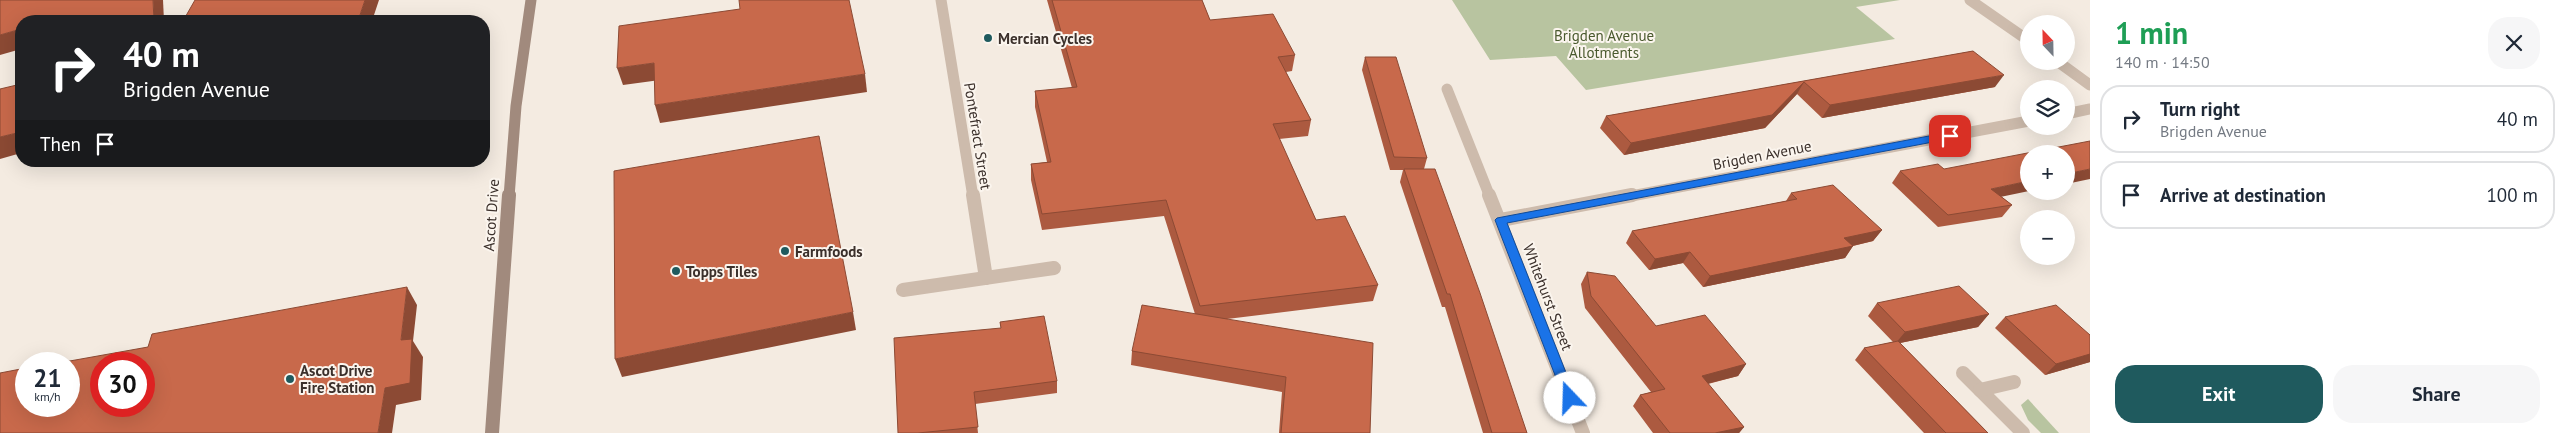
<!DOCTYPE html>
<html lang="en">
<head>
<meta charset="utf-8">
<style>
	:root { --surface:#fff; --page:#f6f6f7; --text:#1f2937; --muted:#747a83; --line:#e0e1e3; --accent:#1f5a5e }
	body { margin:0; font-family:"PT Sans",sans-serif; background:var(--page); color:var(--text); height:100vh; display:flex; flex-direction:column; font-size:19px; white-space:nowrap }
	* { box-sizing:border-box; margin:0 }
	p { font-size:16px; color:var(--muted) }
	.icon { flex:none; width:28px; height:28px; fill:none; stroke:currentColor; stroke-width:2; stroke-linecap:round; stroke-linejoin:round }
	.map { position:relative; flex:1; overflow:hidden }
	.sheet { display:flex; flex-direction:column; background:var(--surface); width:475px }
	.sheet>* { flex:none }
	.banner { position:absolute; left:15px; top:15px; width:475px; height:152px; border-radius:20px; box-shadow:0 5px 20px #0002; background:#202124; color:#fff; overflow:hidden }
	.needle { width:32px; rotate:338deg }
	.buttons { position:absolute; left:2020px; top:15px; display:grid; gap:10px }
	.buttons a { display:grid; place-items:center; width:55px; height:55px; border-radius:50%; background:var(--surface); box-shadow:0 5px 20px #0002; font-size:25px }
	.speed { position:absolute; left:15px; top:352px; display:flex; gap:10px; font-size:25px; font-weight:700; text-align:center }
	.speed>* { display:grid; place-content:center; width:65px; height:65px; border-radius:50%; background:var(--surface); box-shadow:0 5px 20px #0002; line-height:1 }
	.speed small { font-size:12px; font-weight:400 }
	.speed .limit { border:8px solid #d22; background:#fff; color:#111 }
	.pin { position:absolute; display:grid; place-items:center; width:42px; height:42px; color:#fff; margin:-21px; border-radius:10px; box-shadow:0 2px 8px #0006 }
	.me { position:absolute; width:55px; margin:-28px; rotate:339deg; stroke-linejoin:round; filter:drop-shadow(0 0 4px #0008) }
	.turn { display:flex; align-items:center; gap:18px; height:105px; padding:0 25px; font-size:22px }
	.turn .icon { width:65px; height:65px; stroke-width:2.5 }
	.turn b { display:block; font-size:35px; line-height:42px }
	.then { display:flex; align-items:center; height:48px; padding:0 25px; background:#0003; gap:10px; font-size:19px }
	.round { display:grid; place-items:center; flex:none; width:52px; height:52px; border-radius:20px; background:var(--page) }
	.overview { display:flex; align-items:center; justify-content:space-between; height:85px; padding:0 25px }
	h1 { font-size:30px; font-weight:800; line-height:38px; color:#1e9e55 }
	.action { display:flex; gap:10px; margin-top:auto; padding:10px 25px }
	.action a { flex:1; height:58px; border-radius:20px; background:var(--accent); color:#fff; font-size:20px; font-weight:800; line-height:58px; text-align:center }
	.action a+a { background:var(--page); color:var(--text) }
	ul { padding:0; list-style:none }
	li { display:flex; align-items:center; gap:15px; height:68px; margin:0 10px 8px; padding:0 15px; border:2px solid var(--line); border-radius:20px }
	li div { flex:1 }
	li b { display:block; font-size:19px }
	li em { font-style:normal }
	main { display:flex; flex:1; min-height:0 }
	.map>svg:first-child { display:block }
	.green { fill:#b8c4a0 }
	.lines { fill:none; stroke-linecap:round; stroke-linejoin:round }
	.street-far1 { stroke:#cdbbac; stroke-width:11 }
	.street { stroke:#cdbbac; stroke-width:14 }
	.secondary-far1 { stroke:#a18a7d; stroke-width:11 }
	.secondary { stroke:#a18a7d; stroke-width:14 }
	.wall { fill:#ac5a40 }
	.shaded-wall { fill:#8c4a34 }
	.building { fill:#c8694b; stroke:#8c4a34; fill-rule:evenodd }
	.route { fill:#1a73e8; stroke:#114b97 }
	.poi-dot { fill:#1f5a5e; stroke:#fbf5ee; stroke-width:2 }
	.labels { text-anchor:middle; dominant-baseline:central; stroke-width:4; stroke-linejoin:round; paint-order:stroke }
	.park-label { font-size:15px; fill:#4a5a2e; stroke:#fbf5ee }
	.poi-label { font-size:15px; font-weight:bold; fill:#3b302b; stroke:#fbf5ee; text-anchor:start }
	.street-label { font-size:15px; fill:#3b302b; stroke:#fbf5ee }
</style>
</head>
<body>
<main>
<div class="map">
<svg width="2090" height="433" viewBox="0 0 2090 433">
	<rect width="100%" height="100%" fill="#f4ebe1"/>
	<!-- green -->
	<g class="green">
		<path d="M1452,0H1900L1856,7L1895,39L1586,90L1556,56L1490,60Z"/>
		<path d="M2028,399L2059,433H2041L2028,420L2021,405Z"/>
	</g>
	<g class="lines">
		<!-- street-far1 -->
		<g class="street-far1">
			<path d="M941,0L973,197"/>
			<path d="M1970,0L2029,41"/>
			<path d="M2057,61L2090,85"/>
			<path d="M1447,89L1490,197"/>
			<path d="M2066,114L2090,109"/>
			<path d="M1626,197L2029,121"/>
		</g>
		<!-- street -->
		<g class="street">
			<path d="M973,195L986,278"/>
			<path d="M1489,195L1583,433"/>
			<path d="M1501,220L1632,195"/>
			<path d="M903,290L1054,268"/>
			<path d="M1963,373L2023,433"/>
			<path d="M1980,390L2014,382"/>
		</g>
		<!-- secondary-far1 -->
		<path class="secondary-far1" d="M509,197L516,106L531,0"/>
		<!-- secondary -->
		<path class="secondary" d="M492,433L509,195"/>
	</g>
	<!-- wall -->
	<g class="wall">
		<path d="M1047,0H1202L1210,20L1295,55L1292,71L1286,72L1311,120L1308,136L1279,139L1316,220L1378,285L1373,301L1227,319L1370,433H1279L1282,392L1131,365L1132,351L1195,314L1164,216L1042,230L1031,180V164L1047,162L1035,107V91L1072,88Z"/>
		<path d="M1973,51L1995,87L1822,118L1797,94L1765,128L1624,155L1600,128L1606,116Z"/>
		<path d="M1365,57L1427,158L1424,169L1527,433H1483L1445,307H1442L1400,182L1403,170H1390L1362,70Z"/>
		<path d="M1944,169L2002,197L2012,205L2002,217L1938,227L1892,183L1900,171Z"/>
		<path d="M1791,193L1882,230L1873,241L1853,246L1845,258L1703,287L1683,263L1649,270L1626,243L1632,231L1786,201Z"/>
		<path d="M1587,272L1656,326L1746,364L1738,376L1708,384L1744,427L1739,433H1653L1633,406L1640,395L1651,392L1585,308L1581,284Z"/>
		<path d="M1877,303L1989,314L1978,327L1900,343L1988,433H1924L1855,360L1864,348L1893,342L1868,316Z"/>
		<path d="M2005,317L2090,335V362L2045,375L1995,328Z"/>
		<path d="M1000,322L1057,381V393L975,404L978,433H898L1001,328Z"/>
	</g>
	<!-- shaded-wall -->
	<g class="shaded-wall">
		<path d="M153,0H163L164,21H154Z"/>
		<path d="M365,0H379L372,21H358Z"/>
		<path d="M21,29V49L0,55V35Z"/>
		<path d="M654,63L660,80L623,85L617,68Z"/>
		<path d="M865,74L867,92L660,123L655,105Z"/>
		<path d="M2004,75L1995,87L1822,118L1830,105Z"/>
		<path d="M1804,82L1797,94L1765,128L1624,155L1631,143Z"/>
		<path d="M21,132V153L0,159V137Z"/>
		<path d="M2090,169V179L2066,184V174Z"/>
		<path d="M2029,181V191L1981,201L1991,189Z"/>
		<path d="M1882,230L1873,241L1852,246H1853L1845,258L1703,287L1710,276L1844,238Z"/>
		<path d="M1690,252L1683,263L1649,270L1655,259Z"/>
		<path d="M407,287L417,305L413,341L423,357L421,400L396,405L392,433H378L385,388L401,340Z"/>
		<path d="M853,312L856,330L622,377L615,359Z"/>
		<path d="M1989,314L1978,327L1895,344L1905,332Z"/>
		<path d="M2090,354V362L2045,375L2056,364Z"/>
		<path d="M1746,364L1738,376L1694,387L1702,376Z"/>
		<path d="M1744,427L1739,433H1715Z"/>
	</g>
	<!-- building -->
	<g class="building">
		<path d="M0,0H153L154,21H64L63,19L54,21H21V29L0,35Z"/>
		<path d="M195,0H365L358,21H183Z"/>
		<path d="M739,0H849L865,74L655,105L654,63L617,68L619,26L740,9Z"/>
		<path d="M1052,0H1202L1210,20L1273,14L1295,55L1278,57L1311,120L1273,124L1316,220L1345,216L1378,285L1200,306L1166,200L1042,214L1031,164L1051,162L1035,91L1077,87Z"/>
		<path d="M1973,51L2004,75L1830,105L1804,82L1772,115L1631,143L1606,116Z"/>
		<path d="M1365,57H1396L1427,158L1394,157Z"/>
		<path d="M21,84V132L0,137V89Z"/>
		<path d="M819,136L853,312L615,359L614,171Z"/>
		<path d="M2090,141V169L2066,174V154H2029V181L1991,189L2012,205L1948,215L1900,171L1938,164L1944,169Z"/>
		<path d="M1404,169H1435L1480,293L1527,433H1492L1450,294H1447Z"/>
		<path d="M1833,185L1882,230L1844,238L1853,246L1710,276L1690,252L1655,259L1632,231L1797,199L1791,193Z"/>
		<path d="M1587,272L1615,276L1656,326L1705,315L1746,364L1702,376L1744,427L1715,433H1670L1640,395L1665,389L1591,296Z"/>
		<path d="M1959,286L1989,314L1905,332L1877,303Z"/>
		<path d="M407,287L401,340L412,339L410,383L385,388L378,433H0V373L26,368V406H69V364H53L148,347L152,334ZM101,364H144V406H101Z"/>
		<path d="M1142,305L1373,343L1370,433H1281L1286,377L1132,351Z"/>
		<path d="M2056,305L2090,335V354L2056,364L2005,317Z"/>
		<path d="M1044,316L1057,381L974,392L978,427L918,433H898L894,338L1001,328L1000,322Z"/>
		<path d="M1898,341L1988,433H1946L1864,348Z"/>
	</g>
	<!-- route -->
	<path class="route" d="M1950,132L1954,133V138L1507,223L1576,398L1574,401H1565L1495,220L1497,218Z"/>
	<!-- markers -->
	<g class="poi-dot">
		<circle cx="988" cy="38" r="5"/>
		<circle cx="785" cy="251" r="5"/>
		<circle cx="676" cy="271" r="5"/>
		<circle cx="290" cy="379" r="5"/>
	</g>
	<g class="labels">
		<!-- park labels -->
		<g class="park-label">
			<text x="1604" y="35">Brigden Avenue<tspan x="1604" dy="17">Allotments</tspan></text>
		</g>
		<!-- poi labels -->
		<g class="poi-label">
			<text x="998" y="38">Mercian Cycles</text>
			<text x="795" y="251">Farmfoods</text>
			<text x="686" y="271">Topps Tiles</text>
			<text x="300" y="370">Ascot Drive<tspan x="300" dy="17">Fire Station</tspan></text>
		</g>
		<!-- street labels -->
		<g class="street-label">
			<text transform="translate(978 136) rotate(81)">Pontefract Street</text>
			<text transform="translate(1762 155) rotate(-11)">Brigden Avenue</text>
			<text transform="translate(491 215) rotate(-86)">Ascot Drive</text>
			<text transform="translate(1548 297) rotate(69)">Whitehurst Street</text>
		</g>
	</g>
</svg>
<div class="buttons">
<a><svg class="needle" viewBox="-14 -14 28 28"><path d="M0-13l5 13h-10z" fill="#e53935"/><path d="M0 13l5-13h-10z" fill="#747a83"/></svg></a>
<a><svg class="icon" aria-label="layers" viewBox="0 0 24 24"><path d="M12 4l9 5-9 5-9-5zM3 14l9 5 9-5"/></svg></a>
<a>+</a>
<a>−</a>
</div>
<div class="speed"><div>21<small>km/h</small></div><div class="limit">30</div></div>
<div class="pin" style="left:1950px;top:136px;background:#d93025"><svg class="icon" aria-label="arrive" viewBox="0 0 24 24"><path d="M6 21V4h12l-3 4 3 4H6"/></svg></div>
<svg class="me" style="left:1570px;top:398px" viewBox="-20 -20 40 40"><circle r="19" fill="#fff"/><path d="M0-13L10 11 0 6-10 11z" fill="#1a73e8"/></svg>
<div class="banner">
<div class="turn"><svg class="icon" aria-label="right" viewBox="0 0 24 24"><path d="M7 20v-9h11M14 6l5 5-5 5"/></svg><div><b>40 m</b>Brigden Avenue</div></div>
<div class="then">Then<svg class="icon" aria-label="arrive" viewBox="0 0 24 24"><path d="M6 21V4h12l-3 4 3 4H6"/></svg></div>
</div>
</div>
<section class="sheet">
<div class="overview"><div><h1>1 min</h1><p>140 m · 14:50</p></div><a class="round"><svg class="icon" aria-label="close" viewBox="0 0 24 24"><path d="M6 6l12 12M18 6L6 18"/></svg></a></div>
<ul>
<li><svg class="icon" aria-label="right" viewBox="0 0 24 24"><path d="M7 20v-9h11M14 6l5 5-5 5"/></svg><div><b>Turn right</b><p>Brigden Avenue</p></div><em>40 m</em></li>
<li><svg class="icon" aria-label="arrive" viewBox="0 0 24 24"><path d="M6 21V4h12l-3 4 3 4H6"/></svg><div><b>Arrive at destination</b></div><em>100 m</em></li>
</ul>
<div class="action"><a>Exit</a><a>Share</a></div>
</section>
</main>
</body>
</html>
